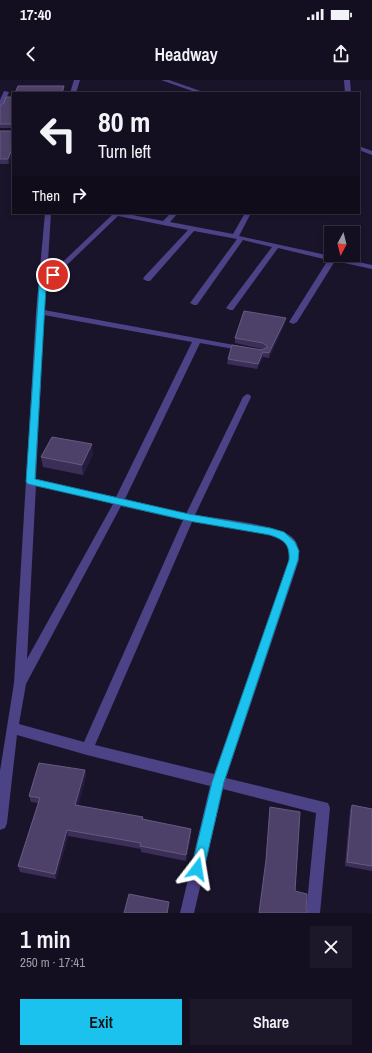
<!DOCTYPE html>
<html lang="en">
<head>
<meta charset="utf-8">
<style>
	:root { --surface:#140f20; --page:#1d1829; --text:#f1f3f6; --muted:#9d9ca5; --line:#332f3e; --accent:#1bc2ee }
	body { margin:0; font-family:"Archivo Narrow",sans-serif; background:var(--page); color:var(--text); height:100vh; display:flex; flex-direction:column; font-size:15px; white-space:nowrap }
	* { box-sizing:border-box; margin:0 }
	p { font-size:13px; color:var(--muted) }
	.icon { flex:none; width:22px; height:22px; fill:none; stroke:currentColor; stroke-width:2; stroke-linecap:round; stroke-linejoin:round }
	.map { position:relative; height:833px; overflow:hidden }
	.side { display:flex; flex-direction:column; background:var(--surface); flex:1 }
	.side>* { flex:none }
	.hud { position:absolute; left:12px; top:12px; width:348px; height:122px; border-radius:0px; box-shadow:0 2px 6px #0003,0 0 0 1px var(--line); background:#140f20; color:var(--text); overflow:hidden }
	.needle { width:26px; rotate:187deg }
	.buttons { position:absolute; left:324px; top:146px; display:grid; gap:8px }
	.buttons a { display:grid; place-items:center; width:36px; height:36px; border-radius:0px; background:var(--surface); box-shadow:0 2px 6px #0003,0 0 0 1px var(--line); font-size:20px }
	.pin { position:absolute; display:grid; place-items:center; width:34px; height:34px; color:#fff; margin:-17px; border:2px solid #fff; border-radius:50%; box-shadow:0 1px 4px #0007 }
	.me { position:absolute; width:44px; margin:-22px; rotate:14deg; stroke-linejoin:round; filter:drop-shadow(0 0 3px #0008) }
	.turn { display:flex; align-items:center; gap:14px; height:84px; padding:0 20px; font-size:18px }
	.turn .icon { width:52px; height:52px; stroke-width:2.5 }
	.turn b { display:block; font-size:28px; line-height:34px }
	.then { display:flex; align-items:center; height:38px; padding:0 20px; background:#0003; gap:8px; font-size:15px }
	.round { display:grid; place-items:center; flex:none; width:42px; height:42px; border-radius:0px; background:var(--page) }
	.overview { display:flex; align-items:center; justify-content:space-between; height:68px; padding:0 20px }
	h1 { font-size:24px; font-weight:600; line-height:30px }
	.cta { display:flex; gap:8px; margin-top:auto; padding:8px 20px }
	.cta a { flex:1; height:46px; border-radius:0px; background:var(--accent); color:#111; font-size:16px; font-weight:600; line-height:46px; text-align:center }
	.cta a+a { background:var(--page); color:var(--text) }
	.status { display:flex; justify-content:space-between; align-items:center; height:28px; padding:0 20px; background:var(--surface); direction:ltr }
	.status svg { height:11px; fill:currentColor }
	header { display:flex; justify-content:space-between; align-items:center; height:52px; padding:0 20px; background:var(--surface); font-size:18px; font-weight:600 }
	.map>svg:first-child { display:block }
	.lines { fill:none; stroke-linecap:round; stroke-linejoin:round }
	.minor { fill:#4c4286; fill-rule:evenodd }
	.wall { fill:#3b2e57 }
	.shaded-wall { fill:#261c3e }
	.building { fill:#4d4169; stroke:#665a80 }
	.route { fill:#1bc2ee; stroke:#127e9b }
</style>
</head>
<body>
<div class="status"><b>17:40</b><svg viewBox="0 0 49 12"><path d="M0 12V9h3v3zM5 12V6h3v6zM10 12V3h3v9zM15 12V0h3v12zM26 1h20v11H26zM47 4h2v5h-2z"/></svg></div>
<header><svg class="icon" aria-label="back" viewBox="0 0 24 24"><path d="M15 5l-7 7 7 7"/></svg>Headway<svg class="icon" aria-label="share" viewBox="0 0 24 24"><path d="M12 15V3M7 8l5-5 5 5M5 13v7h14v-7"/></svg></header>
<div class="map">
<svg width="372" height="833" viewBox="0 0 372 833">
	<rect width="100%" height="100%" fill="#1a142b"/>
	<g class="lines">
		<!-- minor -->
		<g class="minor">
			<path d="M74,0H80L76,13H70Z"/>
			<path d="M161,0H169L206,13H198Z"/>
			<path d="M344,0H350L351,13H345Z"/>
			<path d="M4,11L9,12L3,27L0,29V20Z"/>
			<path d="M359,66L372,71V75L359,70Z"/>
			<path d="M45,133H51L47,197L112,135L109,133H122L163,141L171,133H178L170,142L233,154L245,133H251L239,156L372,185V189L335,181L297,242L293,244L289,242L328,180L278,168L233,230H230L226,228L272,167L243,160L197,225H194L190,223L237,159L194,151L150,201H147L143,199L144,197L188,150L118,136L46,205L44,230L245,267L249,269L245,271L200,263L125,419L186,434L243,317L247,314L250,315L251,317L195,435C215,438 284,445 294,459C299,465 299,473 299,480L226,698L328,723L330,728L320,833H306L316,733L223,709L194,833H180L210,706L87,675L17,655L7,743L5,748L0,750V691L14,603L36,232ZM44,235L192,262L116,417L36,399ZM36,405L113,424L27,579ZM121,426L183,440L84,662L19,644L26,604ZM192,442C212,445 271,451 284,462C289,467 289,474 289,480L214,694L95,665Z"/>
		</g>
	</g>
	<!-- wall -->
	<g class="wall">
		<path d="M13,17V48H0V26Z"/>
		<path d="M0,51H12L9,84H0Z"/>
		<path d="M285,243L269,278L263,277L257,289L227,284L228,279L263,269H262L235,263V258Z"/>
		<path d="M93,374L83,395L43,387L41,377Z"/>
		<path d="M85,690L86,696L78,726L143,739L191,755L186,781L141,772V769L68,756L56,799L20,792L18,786L38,723L31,722L29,716Z"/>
		<path d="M352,725L372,729V791L345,786L350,730Z"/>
	</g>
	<!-- shaded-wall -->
	<g class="shaded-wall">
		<path d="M64,6V11L63,13H62Z"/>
		<path d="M13,66V72L9,84L8,79Z"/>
		<path d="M286,238L285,243L269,278V273Z"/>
		<path d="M263,272V277L257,289L258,284Z"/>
		<path d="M92,364L93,374L83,395L82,385Z"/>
		<path d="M85,690L86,696L77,731L75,725Z"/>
		<path d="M191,749V755L186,781V775Z"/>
		<path d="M67,750L68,756L56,799L55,794Z"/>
		<path d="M169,822V826L168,833H167Z"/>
	</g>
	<!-- building -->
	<g class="building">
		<path d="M18,6H64L62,13H15Z"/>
		<path d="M6,17H13V45L12,44H0V26L4,23Z"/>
		<path d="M13,49V66L8,79H0V51H12Z"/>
		<path d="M244,231L286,238L269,273L263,272L258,284L228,279L232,265L262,270L268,267L263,263L235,258Z"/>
		<path d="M52,357L92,364L82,385L41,377Z"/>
		<path d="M39,683L85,690L75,725L143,737L142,739L191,749L186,775L140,766L141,763L67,750L55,794L18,786L40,718L29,716Z"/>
		<path d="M352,725L372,729V786L347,782Z"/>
		<path d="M270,727L300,732L295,811L307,814L306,829L307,830V833H259L266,780Z"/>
		<path d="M129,814L169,822L167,833H124Z"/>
	</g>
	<!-- route -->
	<path class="route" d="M50,193L56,195L46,206L35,399L189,434L270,448L284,452L295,462L299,471L298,480L224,702L204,789L202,794L197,796L193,794L191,789L212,702L289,480C290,465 285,460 270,455L189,441L28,404L26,402L39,205Z"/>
</svg>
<div class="buttons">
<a><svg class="needle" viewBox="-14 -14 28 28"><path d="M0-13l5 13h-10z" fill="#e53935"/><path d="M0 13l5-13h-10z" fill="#9d9ca5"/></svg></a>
</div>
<div class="pin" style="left:53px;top:195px;background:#d93025"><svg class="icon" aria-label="arrive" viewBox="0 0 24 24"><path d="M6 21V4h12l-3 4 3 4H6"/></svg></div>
<svg class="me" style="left:197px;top:789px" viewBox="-20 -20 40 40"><path d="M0-17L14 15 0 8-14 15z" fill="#1bc2ee" stroke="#fff" stroke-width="4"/></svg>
<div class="hud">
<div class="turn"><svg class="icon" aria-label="left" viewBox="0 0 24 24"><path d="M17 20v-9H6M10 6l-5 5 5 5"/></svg><div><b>80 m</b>Turn left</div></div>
<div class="then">Then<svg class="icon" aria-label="right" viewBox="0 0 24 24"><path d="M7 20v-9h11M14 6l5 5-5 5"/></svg></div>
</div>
</div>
<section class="side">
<div class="overview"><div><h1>1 min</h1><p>250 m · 17:41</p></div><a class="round"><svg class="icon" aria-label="close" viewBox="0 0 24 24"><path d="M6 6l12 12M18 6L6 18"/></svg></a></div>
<div class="cta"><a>Exit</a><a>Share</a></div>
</section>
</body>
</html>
